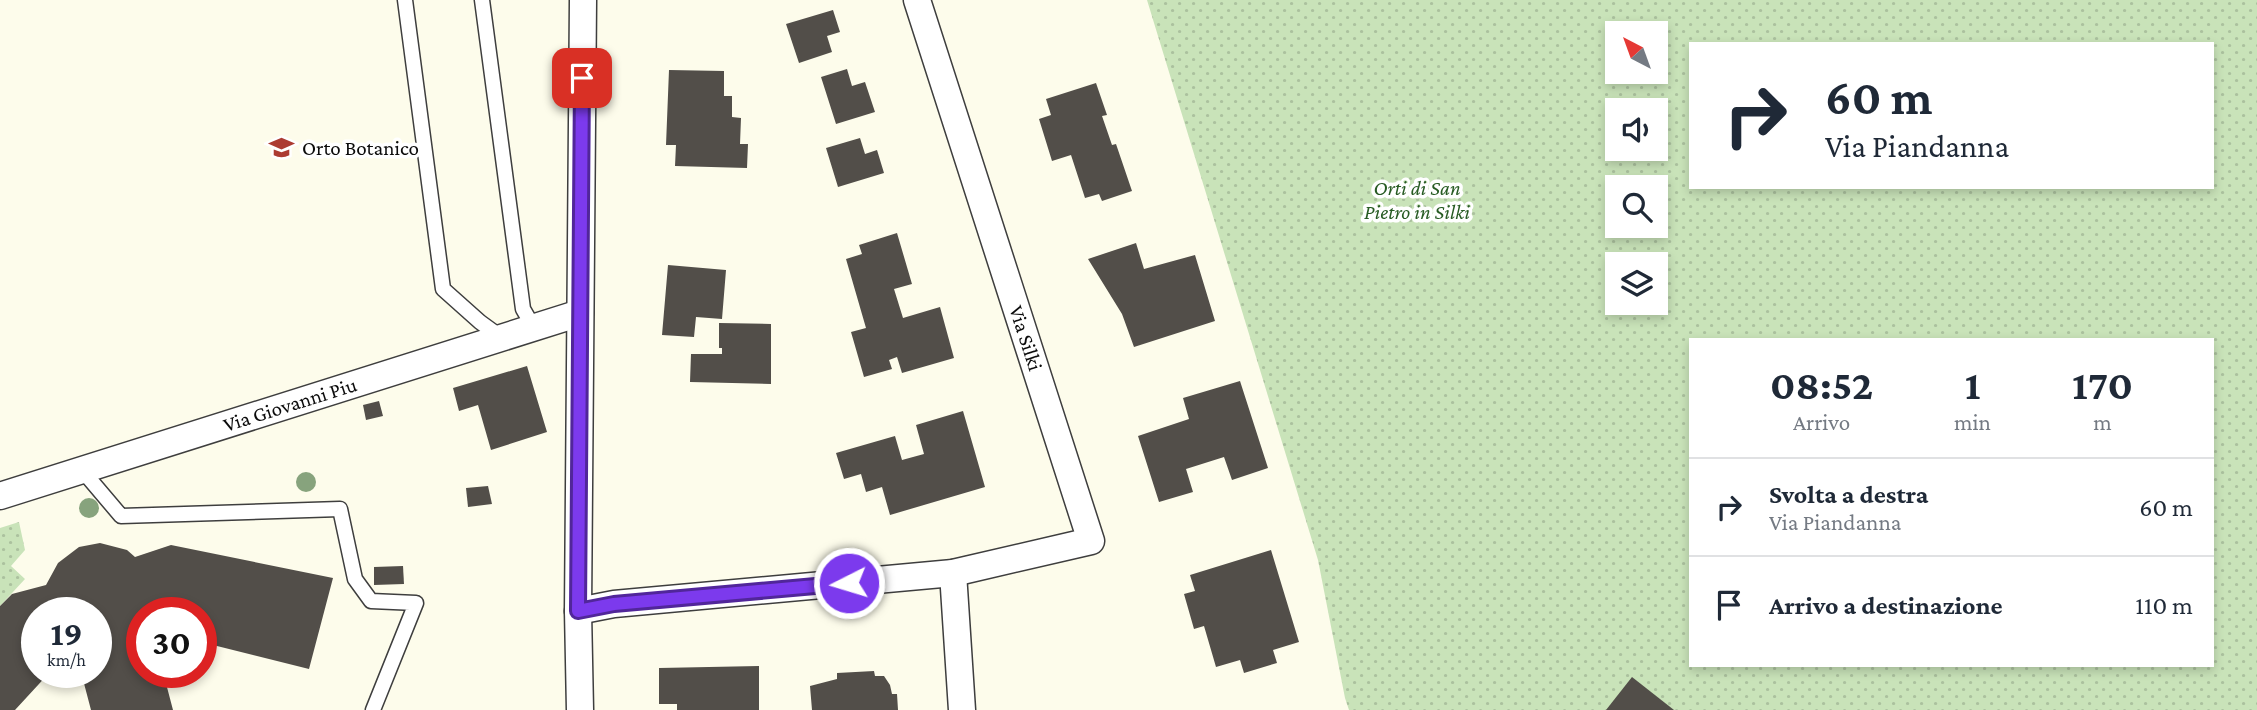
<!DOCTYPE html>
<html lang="it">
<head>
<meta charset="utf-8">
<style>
	:root { --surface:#fff; --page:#f6f6f7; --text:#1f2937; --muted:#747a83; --line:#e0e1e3 }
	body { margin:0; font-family:"Crimson Pro",serif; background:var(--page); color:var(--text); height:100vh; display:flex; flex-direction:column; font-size:26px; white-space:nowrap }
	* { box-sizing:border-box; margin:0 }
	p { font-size:23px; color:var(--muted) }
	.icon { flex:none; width:38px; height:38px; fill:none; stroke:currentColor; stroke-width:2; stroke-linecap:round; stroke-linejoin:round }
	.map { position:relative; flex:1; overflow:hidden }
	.details { position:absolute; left:1689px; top:338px; width:525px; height:329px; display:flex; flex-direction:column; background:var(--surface); border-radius:0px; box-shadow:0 4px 10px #0003 }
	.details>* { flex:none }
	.banner { position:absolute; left:1689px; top:42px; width:525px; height:147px; border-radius:0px; box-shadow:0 4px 10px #0003; background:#fff; color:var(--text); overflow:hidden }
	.needle { width:46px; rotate:319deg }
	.buttons { position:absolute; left:1605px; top:21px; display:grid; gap:14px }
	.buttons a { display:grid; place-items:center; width:63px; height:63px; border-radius:0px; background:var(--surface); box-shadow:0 4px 10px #0003; font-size:35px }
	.speed { position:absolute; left:21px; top:597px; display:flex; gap:14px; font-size:35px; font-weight:700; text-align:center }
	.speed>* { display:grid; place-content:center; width:91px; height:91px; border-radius:50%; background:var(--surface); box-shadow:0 4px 10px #0003; line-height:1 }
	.speed small { font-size:18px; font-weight:400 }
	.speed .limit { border:10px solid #d22; background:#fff; color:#111 }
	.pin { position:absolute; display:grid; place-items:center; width:60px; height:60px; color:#fff; margin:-30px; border-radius:14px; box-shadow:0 4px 10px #0006 }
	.me { position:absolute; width:77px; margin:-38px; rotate:265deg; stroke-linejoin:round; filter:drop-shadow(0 0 5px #0008) }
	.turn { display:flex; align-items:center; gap:24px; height:147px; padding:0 21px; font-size:32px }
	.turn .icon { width:91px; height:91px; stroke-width:2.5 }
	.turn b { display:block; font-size:49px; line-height:60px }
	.eta { display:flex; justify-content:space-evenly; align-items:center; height:119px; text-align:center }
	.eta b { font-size:42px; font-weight:700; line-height:49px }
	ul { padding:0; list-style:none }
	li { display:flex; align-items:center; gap:21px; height:98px; padding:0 21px; border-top:2px solid var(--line) }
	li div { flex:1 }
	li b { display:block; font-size:26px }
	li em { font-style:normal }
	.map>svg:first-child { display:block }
	.grass { fill:url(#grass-dots); fill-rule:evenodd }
	.building { fill:#524e49 }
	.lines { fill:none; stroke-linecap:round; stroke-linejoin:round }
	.service-casing { stroke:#3e3e3e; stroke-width:17 }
	.minor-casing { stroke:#3e3e3e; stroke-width:29 }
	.service { stroke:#fff; stroke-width:14 }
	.minor { stroke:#fff; stroke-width:26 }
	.tree { fill:#87a37d }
	.route-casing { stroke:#51269a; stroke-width:18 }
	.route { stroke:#7c3aed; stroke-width:12 }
	.labels { text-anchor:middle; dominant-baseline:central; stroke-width:7; stroke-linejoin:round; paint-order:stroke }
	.poi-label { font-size:21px; fill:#0b0b0b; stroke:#fff; text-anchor:start }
	.park-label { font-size:21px; font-style:italic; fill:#275b23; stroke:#fff }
	.street-label { font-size:21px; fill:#0b0b0b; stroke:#fff }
</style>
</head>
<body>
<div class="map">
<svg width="2257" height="710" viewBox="0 0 2257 710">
	<defs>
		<pattern id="grass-dots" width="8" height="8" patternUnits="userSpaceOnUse" patternTransform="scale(1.75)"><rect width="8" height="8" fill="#c9e3b9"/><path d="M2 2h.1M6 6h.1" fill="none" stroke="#abc19e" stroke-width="1.8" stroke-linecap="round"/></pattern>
	</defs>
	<rect width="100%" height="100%" fill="#fdfceb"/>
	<!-- grass -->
	<g class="grass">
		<path d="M1147,0H2257V710H1349L1345,698L1318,560ZM1617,33H1656V72H1617ZM1690,44H2212V187H1690ZM1617,110H1656V149H1617ZM1617,187H1656V226H1617ZM1617,264H1656V303H1617ZM1690,340H2212V665H1690Z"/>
		<path d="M19,522L25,550L11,566L25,579L0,606V528Z"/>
	</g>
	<!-- building -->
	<g class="building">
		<path d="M833,10L840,32L827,36L832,52L799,63L786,24Z"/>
		<path d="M847,69L852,86L865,82L875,112L836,124L821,77Z"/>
		<path d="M669,70L724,71V96H732V117L741,118L740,144H748L747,168L675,166L676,145H666Z"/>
		<path d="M1096,83L1107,115L1102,116L1112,145L1116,144L1132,191L1102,201L1099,194L1085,198L1071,155L1052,161L1039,119L1051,115L1046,99Z"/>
		<path d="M860,138L865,154L877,150L884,173L838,187L826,148Z"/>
		<path d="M897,233L912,284L894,289L903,318L940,307L954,358L902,373L897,357L889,360L892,369L864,377L851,332L866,328L846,259L862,254L859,245Z"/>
		<path d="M1136,243L1144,269L1195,255L1215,321L1134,347L1122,314L1088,259Z"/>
		<path d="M668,265L726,270L722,319L696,317L694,337L662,335Z"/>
		<path d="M719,323L771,324V384L690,382L691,354H722V348H719Z"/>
		<path d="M527,366L547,432L491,450L478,405L459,411L453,388Z"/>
		<path d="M1240,381L1268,468L1232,480L1224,457L1186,469L1193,492L1159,502L1138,436L1189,419L1183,398Z"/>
		<path d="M379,401L383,416L366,420L363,405Z"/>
		<path d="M963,411L985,487L890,515L882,487L866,492L861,474L844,479L836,453L895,436L902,460L924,454L916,425Z"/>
		<path d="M488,486L492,504L468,507L466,488Z"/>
		<path d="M100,543L127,550L135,557L171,545L333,578L309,669L201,642V612H142V672H163L173,710H91L81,672H96V612H37V672H50L15,710H0V606L12,594L46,585L58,563L79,547Z"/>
		<path d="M1271,550L1299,642L1273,650L1277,663L1244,673L1240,660L1216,667L1204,626L1194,629L1184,594L1195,591L1190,575Z"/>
		<path d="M403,566L404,584L374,585V567Z"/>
		<path d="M759,666V710H677V704H659V668Z"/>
		<path d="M874,671L875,676H884L890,685L892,694H897L898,710H812L810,686L837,679V673Z"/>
		<path d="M1632,677L1674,710H1606Z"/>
	</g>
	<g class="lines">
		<defs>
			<g id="service">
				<path d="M405,0L443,289L480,322L502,338"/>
				<path d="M482,0L523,309L534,328"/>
				<path d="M82,470L121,516L340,509L355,579L371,601L416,603L373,710"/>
			</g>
			<g id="minor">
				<path id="s1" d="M0,496L580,313"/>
				<path d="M953,573L962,710"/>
				<path d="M578,611L614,604L953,573L1091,541L917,0"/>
				<path d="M580,710L578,611L583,0"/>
			</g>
		</defs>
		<!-- service casing -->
		<use href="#service" class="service-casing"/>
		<!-- minor casing -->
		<use href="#minor" class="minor-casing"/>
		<!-- service -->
		<use href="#service" class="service"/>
		<!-- minor -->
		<use href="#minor" class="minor"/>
	</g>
	<!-- trees -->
	<g class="tree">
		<circle cx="306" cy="482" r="10"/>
		<circle cx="89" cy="508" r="10"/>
	</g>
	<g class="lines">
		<defs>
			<path id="route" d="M582,78L578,611L614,604L849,583"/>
		</defs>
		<!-- route casing -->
		<use href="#route" class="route-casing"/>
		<!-- route -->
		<use href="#route" class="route"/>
	</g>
	<!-- icons -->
	<defs>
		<symbol id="university-bare" viewBox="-9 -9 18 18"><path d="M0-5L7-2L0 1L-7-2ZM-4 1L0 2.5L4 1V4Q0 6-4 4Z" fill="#ac3b32" stroke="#fff" stroke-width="2.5" paint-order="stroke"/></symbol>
	</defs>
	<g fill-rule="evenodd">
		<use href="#university-bare" x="264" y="130" width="35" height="35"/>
	</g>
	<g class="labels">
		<!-- poi labels -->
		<g class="poi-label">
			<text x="302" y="148">Orto Botanico</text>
		</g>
		<!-- park labels -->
		<g class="park-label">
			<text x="1417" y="188">Orti di San<tspan x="1417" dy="24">Pietro in Silki</tspan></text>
		</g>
		<!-- street labels -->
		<g class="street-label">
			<text transform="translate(1026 338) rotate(72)">Via Silki</text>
			<text stroke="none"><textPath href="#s1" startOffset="304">Via Giovanni Piu</textPath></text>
		</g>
	</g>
</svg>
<div class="buttons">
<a><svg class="needle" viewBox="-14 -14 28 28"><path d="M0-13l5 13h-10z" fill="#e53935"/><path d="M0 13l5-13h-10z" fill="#747a83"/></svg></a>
<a><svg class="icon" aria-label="sound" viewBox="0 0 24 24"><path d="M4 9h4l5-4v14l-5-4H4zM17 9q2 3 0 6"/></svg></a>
<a><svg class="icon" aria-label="search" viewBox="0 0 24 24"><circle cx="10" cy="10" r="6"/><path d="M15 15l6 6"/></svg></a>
<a><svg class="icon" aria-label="layers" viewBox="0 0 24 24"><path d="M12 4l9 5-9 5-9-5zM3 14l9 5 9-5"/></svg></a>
</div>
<div class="speed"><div>19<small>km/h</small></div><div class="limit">30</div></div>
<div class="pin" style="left:582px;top:78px;background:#d93025"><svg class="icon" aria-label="arrive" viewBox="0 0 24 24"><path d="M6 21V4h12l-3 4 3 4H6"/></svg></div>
<svg class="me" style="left:849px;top:583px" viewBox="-20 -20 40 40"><circle r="17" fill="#7c3aed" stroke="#fff" stroke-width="3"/><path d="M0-11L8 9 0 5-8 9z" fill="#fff"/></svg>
<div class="banner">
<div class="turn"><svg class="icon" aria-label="right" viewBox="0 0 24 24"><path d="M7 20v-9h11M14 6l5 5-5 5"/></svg><div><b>60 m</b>Via Piandanna</div></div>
</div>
<section class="details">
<div class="eta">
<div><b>08:52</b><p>Arrivo</p></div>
<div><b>1</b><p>min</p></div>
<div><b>170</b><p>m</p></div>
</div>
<ul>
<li><svg class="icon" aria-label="right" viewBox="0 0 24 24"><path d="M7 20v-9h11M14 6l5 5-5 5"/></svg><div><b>Svolta a destra</b><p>Via Piandanna</p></div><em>60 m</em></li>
<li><svg class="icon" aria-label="arrive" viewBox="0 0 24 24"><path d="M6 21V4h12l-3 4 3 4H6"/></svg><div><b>Arrivo a destinazione</b></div><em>110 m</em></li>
</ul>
</section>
</div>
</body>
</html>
